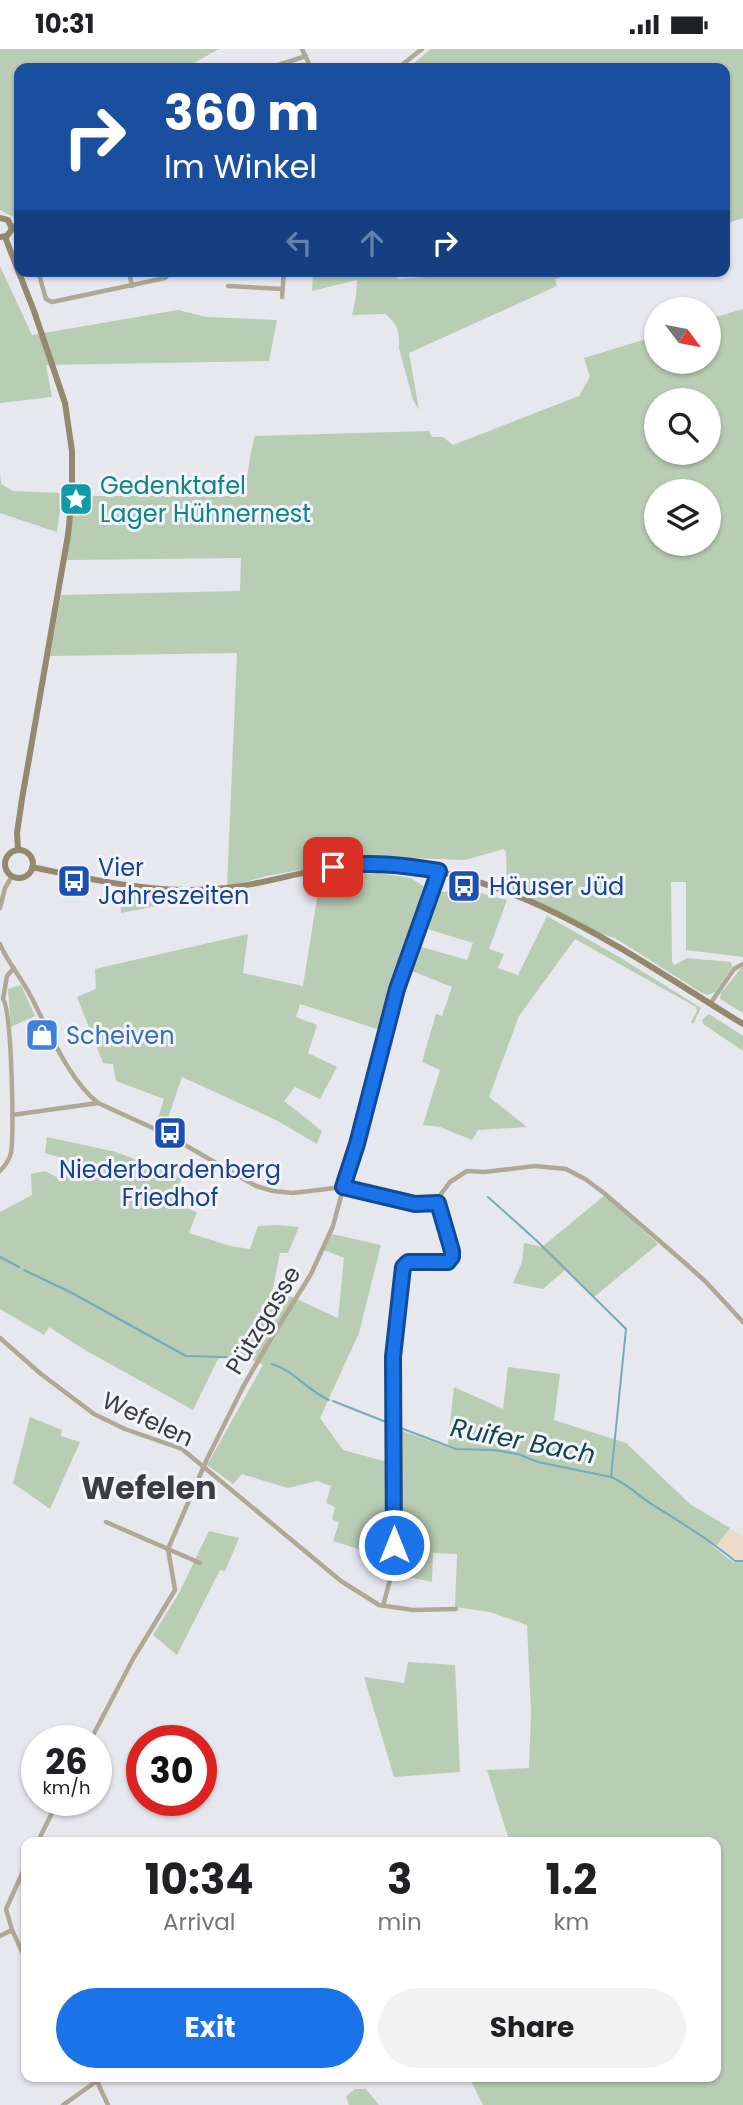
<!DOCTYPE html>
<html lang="en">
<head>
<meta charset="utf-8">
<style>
	:root { --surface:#fff; --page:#f2f2f2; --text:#202124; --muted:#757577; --accent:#1a73e8 }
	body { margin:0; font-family:Poppins,sans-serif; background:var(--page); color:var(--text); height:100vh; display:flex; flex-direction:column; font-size:26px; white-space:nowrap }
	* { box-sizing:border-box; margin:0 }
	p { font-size:23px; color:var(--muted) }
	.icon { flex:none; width:38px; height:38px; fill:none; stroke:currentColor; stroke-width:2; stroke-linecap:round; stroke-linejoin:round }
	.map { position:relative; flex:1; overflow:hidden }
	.details { position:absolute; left:21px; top:1788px; width:700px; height:245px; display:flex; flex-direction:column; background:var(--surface); border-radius:14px; box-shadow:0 2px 5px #0004 }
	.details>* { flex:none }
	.hud { position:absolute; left:14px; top:14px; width:716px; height:214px; border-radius:14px; box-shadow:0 2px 5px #0004; background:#1a4fa0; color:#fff; overflow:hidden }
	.needle { width:46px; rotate:122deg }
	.buttons { position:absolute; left:644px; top:248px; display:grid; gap:14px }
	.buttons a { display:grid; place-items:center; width:77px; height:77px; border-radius:50%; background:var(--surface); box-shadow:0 2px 5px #0004; font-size:35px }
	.speed { position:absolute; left:21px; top:1676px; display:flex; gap:14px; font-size:35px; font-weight:700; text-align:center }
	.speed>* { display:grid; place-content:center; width:91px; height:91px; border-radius:50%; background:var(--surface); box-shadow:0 2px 5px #0004; line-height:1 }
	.speed small { font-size:18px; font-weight:400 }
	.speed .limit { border:10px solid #d22; background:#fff; color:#111 }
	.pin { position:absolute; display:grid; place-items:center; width:60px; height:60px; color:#fff; margin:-30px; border-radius:14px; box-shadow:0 4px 10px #0006 }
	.me { position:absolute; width:77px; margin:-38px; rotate:0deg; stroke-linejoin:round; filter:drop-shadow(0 0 5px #0008) }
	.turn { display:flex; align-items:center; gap:24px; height:147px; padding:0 35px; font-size:32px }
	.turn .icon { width:91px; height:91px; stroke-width:2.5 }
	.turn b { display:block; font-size:49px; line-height:60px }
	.lanes { display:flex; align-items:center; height:66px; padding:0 35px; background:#0003; justify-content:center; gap:35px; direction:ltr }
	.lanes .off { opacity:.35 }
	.eta { display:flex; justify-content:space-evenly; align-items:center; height:119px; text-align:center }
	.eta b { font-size:42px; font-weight:700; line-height:49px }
	.action { display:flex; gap:14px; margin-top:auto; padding:14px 35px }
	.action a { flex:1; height:80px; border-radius:42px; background:var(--accent); color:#fff; font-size:28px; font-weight:700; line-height:80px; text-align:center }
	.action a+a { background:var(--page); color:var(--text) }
	.status { display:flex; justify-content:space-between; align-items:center; height:49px; padding:0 35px; background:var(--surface); direction:ltr }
	.status svg { height:19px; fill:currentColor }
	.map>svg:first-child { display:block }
	.industrial { fill:#ebdbc9 }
	.green { fill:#b9ccb4; fill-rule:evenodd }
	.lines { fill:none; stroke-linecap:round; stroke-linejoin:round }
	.stream { stroke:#75aab7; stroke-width:2 }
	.street { stroke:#afa896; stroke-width:4.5 }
	.secondary { stroke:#94896e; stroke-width:6 }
	.route-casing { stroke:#114b97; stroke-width:18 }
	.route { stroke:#1a73e8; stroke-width:12 }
	.labels { text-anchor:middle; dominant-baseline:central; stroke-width:6; stroke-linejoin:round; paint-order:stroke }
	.culture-label { font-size:24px; fill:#0d838f; stroke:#f4f4fb; text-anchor:start }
	.transit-label { font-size:24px; fill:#164399; stroke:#f4f4fb; text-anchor:start }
	.shop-label { font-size:24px; fill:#366cbe; stroke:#f4f4fb; text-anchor:start }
	.street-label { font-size:24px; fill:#3c3d3f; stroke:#f4f4fb }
	.water-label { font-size:26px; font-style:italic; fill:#13444e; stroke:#f4f4fb }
	.district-label { font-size:32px; font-weight:bold; fill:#3c3d3f; stroke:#f4f4fb }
</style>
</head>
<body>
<div class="status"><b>10:31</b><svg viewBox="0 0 49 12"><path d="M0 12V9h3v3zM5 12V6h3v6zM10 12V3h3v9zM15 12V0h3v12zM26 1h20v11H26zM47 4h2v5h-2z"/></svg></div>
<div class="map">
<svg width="743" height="2056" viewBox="0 0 743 2056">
	<rect width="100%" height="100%" fill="#e7e7ee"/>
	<!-- industrial -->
	<path class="industrial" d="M730,1479L743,1487V1511H736L717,1496Z"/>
	<!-- green -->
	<g class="green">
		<path d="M0,0H219L185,19H19V171L0,161Z"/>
		<path d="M431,0H743V169L725,175L724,19H408Z"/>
		<path d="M0,217L32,286L178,261L206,268L277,271L269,312L46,316L52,348L0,354Z"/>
		<path d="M313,222H397V230L455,226V222H580L555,230L557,237L409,304L419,361L413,351L399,299C400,283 397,274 385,265L352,266L356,248L357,231L312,242Z"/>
		<path d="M743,260V908L686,901V833H671L672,913L675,916L687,909L731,913L732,918L715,943L708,946L702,944L615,889L594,883L564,869L507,838L506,804L504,800L465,811L409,809L347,813L266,827L227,838L237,604L50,607L61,546L240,542L241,509L66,511L75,447H244L251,403L255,387L429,382L432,388H443L453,396L579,347L590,328L584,309L656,287V313H709V270ZM656,352H709V404H656ZM656,443H709V495H656Z"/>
		<path d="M0,422L1,435L13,442L62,444L57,483L0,464Z"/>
		<path d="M378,824L411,829L428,840L401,918L383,982L300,955L296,968L317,976L308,1004L337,1018L320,1050L295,1038L284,1052L322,1082L317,1095L276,1071L182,1028L164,1081L156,1076L164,1050L116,1032L113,1015L103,1014L77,948L96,940L95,920L248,885L243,924L303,937L320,831L349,826Z"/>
		<path d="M120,841L183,846L225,844V847L190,854L176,853L121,864Z"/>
		<path d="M473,842L507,851L489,900L504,905L498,919L518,926L547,867L621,909L701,959L693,975L691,973L697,962L696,958L575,890L519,967L489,1048L527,1078L478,1081L472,1091L440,1078L423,1076L440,1021L422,1013L436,965L442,967L452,938L407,920L415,896L467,911L473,894L421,878L437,843Z"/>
		<path d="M742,918H743V964L720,950L721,944Z"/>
		<path d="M21,936L35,967L11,978L8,940Z"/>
		<path d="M709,965L743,987V1002L703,975L702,971Z"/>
		<path d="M47,1088L116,1103L165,1122L183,1126L171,1154L197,1163L189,1184L230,1197L250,1200L258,1177L277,1176L299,1178L288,1204H280L272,1244L292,1248L338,1269L344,1209L324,1201L332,1185L381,1196L359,1284L320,1369L343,1401L395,1415L397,1380L453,1400L448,1395L454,1338L503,1360L508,1318L560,1325L554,1371L626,1394L690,1455L730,1479L717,1496L709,1494L734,1514L736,1511H743V2056H483L469,2028H716V1794H510L487,1721L529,1719L531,1663L527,1576L490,1563L455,1558L457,1505L433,1504L432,1533L389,1524L390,1510L333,1492L339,1474L332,1470L335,1458L326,1454L331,1437L317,1432L288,1439L242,1425L233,1435L207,1416L263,1316L238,1304L218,1310L193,1361L85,1301L49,1278L44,1286L0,1260V1163L32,1146L31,1125L45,1122L60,1130L65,1110L45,1104Z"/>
		<path d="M605,1146L658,1195L594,1248L565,1221L543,1240L513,1234L522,1213L524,1194L542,1198Z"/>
		<path d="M30,1368L62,1381L61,1387L80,1393L50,1460L13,1434Z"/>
		<path d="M209,1482L239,1489L225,1522L220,1521L177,1606L153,1586L179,1544Z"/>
		<path d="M408,1613L455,1616L460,1723L394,1728L364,1628L404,1634Z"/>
		<path d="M355,2040H366L379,2056H349L346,2047Z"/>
	</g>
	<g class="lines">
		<!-- stream -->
		<g class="stream">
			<path d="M488,1148L537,1192L626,1280L611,1428"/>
			<path d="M0,1208L19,1218"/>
			<path d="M24,1221L72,1244L186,1307L251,1309"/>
			<path d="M272,1315C293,1321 308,1342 329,1351"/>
			<path d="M333,1352L391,1375"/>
			<path d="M398,1378L456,1400L494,1401L518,1405L538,1413L611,1428C627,1434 638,1447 653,1456C682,1474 708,1490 735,1512H743"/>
		</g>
		<!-- street -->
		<g class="street">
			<path d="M302,0L311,19"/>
			<path d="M269,19L306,7"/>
			<path d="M398,19L422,0"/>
			<path d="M11,177L19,175"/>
			<path d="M38,222L46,250L52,253L165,229L172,222"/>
			<path d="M129,222L132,237"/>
			<path d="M228,237L283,240"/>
			<path d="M282,248L284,222"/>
			<path d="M0,859L5,839L12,827"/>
			<path d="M0,895C7,912 19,926 28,942C47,977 67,1029 98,1054L166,1085L256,1137L273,1142L293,1144L343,1138L415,1155L438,1154"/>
			<path d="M710,955L734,920L743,915"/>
			<path d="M12,1066L98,1054"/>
			<path d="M0,1122C5,1117 9,1111 11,1104C14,1084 12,962 3,950L7,927L14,919"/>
			<path d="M438,1154L441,1145L450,1133L467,1122L484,1123L535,1117L566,1120L585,1130L604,1144L685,1214L706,1233L743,1273"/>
			<path d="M0,1289L41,1325L94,1365L125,1380L182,1400L341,1532L379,1556L413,1561L456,1560"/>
			<path d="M106,1473L200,1514"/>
			<path d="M383,1557L394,1516L393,1308L403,1218L408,1213H448L452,1208L451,1193L438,1154"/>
			<path d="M90,1692L133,1610L175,1541L168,1500L207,1410L243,1338L272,1288L311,1225L333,1177L397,940L438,823"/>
			<path d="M37,1794L58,1752"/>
			<path d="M26,1816L6,1860L12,1881L26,1911"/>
			<path d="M0,1887L12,1881"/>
			<path d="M95,2028L108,2056"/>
			<path d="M63,2056L97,2032"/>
		</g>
		<!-- secondary -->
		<g class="secondary">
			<path d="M0,169L8,171L12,180L7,187L0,188"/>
			<path d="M5,188L34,262L65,354L72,402V447L68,486L22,750L17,784L18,801"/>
			<circle cx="19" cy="815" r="14"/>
			<path d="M32,818C95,831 161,847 226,839C275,834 323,814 373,815C513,818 628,905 743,975"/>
		</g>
	</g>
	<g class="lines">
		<defs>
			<path id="route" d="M333,818C369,812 403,816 439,822L397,940L357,1095L343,1138L415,1155L438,1154L452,1202V1208L448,1213H408L403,1218L393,1308L394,1496"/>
		</defs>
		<!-- route casing -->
		<use href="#route" class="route-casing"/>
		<!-- route -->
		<use href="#route" class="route"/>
	</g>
	<!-- icons -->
	<defs>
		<symbol id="sight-square" viewBox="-11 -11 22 22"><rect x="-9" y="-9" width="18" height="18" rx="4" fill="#0f9aa8" stroke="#f4f4fb"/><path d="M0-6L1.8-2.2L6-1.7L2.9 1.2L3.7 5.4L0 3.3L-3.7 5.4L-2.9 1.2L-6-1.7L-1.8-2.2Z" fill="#fff"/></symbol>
		<symbol id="bus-square" viewBox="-11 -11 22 22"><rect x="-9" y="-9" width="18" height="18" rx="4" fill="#1a4fb4" stroke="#f4f4fb"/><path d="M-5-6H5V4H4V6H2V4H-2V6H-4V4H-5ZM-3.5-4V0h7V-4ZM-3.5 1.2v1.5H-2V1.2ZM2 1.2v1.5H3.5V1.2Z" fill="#fff"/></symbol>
		<symbol id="shop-square" viewBox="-11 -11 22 22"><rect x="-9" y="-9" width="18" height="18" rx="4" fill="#3f7fe0" stroke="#f4f4fb"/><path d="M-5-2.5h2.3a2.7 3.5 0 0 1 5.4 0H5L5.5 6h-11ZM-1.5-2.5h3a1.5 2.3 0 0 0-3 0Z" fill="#fff"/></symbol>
	</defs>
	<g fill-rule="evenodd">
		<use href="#sight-square" x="57" y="431" width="38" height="38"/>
		<use href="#bus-square" x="55" y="813" width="38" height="38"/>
		<use href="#bus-square" x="445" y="818" width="38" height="38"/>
		<use href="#shop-square" x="23" y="967" width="38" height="38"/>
		<use href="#bus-square" x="151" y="1065" width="38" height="38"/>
	</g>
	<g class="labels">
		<!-- culture labels -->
		<g class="culture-label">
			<text x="100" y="436">Gedenktafel<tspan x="100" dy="28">Lager Hühnernest</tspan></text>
		</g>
		<!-- transit labels -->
		<g class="transit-label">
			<text x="98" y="818">Vier<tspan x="98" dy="28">Jahreszeiten</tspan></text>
			<text x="489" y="837">Häuser Jüd</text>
			<text x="170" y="1120" text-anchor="middle">Niederbardenberg<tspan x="170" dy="28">Friedhof</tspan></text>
		</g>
		<!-- shop labels -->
		<g class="shop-label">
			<text x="66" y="986">Scheiven</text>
		</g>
		<!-- street labels -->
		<g class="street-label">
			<text transform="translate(263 1271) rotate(-59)">Pützgasse</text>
			<text transform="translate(148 1370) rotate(25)">Wefelen</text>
		</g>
		<!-- water labels -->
		<g class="water-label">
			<text transform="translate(523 1392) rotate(11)">Ruifer Bach</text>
		</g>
		<!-- district labels -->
		<g class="district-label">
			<text x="149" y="1438">Wefelen</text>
		</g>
	</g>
</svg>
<div class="buttons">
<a><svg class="needle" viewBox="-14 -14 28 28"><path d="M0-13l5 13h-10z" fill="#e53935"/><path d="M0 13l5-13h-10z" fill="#757577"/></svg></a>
<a><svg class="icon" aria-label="search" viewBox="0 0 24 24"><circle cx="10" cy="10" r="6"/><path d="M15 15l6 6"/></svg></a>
<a><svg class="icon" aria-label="layers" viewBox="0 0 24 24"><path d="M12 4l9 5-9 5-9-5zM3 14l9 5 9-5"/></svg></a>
</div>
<div class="speed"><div>26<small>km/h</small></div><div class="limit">30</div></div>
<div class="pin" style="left:333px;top:818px;background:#d93025"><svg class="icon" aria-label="arrive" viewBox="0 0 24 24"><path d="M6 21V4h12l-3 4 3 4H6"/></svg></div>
<svg class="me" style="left:394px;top:1496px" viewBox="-20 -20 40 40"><circle r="17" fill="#1a73e8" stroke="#fff" stroke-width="3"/><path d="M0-11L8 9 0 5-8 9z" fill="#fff"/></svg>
<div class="hud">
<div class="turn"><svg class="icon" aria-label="right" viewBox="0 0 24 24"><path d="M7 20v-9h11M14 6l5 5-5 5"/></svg><div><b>360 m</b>Im Winkel</div></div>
<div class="lanes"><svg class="icon off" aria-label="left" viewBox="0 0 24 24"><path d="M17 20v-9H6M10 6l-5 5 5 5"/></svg><svg class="icon off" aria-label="ahead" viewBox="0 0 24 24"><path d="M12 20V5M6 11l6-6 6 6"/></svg><svg class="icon" aria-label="right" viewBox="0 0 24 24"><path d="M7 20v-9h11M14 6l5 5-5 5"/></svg></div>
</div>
<section class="details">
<div class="eta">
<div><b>10:34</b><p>Arrival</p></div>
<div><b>3</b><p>min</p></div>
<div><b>1.2</b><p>km</p></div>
</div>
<div class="action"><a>Exit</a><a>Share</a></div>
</section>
</div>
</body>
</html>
